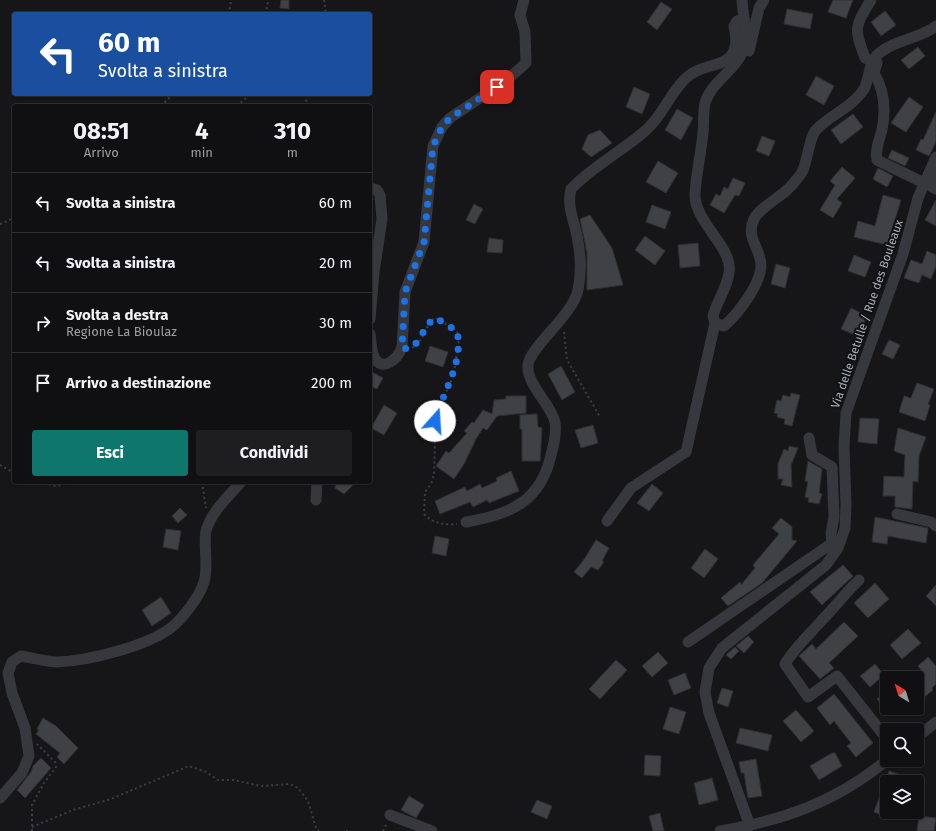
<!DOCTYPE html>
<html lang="it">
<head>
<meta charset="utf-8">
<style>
	:root { --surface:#101012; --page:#1e1e20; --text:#f1f3f6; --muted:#9c9d9f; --line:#303032; --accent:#0f766e }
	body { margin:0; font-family:"Fira Sans",sans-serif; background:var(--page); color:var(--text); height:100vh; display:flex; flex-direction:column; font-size:15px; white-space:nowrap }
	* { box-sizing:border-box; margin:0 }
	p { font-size:13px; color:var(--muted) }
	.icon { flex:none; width:22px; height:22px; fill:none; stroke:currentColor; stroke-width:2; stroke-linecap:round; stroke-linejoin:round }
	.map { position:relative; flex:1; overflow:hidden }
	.drawer { position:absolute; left:12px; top:104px; width:360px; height:380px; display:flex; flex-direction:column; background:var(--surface); border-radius:4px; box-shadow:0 1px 3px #0004,0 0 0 1px var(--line) }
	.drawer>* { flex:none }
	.banner { position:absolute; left:12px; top:12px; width:360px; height:84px; border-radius:4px; box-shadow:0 1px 3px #0004,0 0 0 1px var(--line); background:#1a4fa0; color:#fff; overflow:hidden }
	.needle { width:26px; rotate:322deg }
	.tools { position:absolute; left:880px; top:671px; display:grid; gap:8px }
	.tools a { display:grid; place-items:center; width:44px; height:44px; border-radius:4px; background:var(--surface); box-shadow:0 1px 3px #0004,0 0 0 1px var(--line); font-size:20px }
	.pin { position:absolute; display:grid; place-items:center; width:34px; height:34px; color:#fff; margin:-17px; border-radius:8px; box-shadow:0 2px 6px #0006 }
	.me { position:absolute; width:44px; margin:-22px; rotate:19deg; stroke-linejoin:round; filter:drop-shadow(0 0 3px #0008) }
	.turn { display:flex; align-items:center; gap:14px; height:84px; padding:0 20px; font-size:18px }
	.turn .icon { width:52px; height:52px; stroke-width:2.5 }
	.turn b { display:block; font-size:28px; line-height:34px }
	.eta { display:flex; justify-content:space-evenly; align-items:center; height:68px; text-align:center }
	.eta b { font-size:24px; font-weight:700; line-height:28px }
	.button { display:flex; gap:8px; margin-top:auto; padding:8px 20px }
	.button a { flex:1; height:46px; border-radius:4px; background:var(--accent); color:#fff; font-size:16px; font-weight:700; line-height:46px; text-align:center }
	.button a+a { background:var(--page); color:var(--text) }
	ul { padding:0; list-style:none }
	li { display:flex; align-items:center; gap:12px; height:60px; padding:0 20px; border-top:1px solid var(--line) }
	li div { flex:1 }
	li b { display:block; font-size:15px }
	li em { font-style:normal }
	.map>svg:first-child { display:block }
	.building { fill:#404145; stroke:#303034 }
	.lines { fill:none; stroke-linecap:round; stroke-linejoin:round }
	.path { stroke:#3d3f44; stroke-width:2; stroke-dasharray:2 3; stroke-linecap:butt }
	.minor { stroke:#37383d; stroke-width:11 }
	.route { stroke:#1a73e8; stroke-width:7; stroke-dasharray:0 12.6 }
	.labels { text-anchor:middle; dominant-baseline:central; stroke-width:4; stroke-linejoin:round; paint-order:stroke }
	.street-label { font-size:12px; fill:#a8adb8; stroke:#111113 }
</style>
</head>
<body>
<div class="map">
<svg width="936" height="831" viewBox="0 0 936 831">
	<rect width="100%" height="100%" fill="#161618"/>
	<!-- building -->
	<g class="building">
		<path d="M281,0H289V9L280,8Z"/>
		<path d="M833,0H853L846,18L828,12Z"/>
		<path d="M661,2L672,9L657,30L647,22Z"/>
		<path d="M787,9L813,14L810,29L784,24Z"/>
		<path d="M885,11L896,25L881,36L871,22Z"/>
		<path d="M918,47L925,56L909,69L901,60Z"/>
		<path d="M816,76L834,86L824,105L806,95Z"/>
		<path d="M634,87L650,94L642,114L626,107Z"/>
		<path d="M909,97L923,107L906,132L891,123Z"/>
		<path d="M677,109L693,118L681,140L665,130Z"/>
		<path d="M936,112V142L929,156L916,150L921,139L923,140Z"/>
		<path d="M853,114L863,127L841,144L831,130Z"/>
		<path d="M600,130L612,143L591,157L582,149L588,135Z"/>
		<path d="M762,136L775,141L769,156L756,151Z"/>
		<path d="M892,150L909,158L905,166L888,158Z"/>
		<path d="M658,161L678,173L666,193L646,182Z"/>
		<path d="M842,167L855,178L837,199L842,203L833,218L820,210L835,185L830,181Z"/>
		<path d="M878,168L893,176L887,187L873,179Z"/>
		<path d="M733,178L745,183L739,196L735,195L724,213L710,205L716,194L720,196L724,187L728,189Z"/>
		<path d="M883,195L901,200L887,245L854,237L858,221L875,226Z"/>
		<path d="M936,200V226L925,220Z"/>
		<path d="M474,204L483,209L475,224L466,220Z"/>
		<path d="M652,205L671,212L665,229L646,222Z"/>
		<path d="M590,215L612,248L623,285L587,290V253L580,219Z"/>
		<path d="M645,236L665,251L655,265L635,250Z"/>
		<path d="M489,238L503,240L502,253L487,252Z"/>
		<path d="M698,243L700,266L680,268L678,245Z"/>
		<path d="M927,251L936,255V266L931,279L922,275L919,283L904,278L911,260L922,264Z"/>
		<path d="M854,255L871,262L865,277L848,271Z"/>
		<path d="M776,264L790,268L785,288L771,284Z"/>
		<path d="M851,308L867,316L858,336L841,329Z"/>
		<path d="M889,340L900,345L893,359L882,354Z"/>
		<path d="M430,346L448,352L443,367L425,361Z"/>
		<path d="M561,366L575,392L562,400L548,374Z"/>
		<path d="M370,371L383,378L377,389L370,386Z"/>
		<path d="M917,383L934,389L928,404L930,405L925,421L899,412L904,396L911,398Z"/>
		<path d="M791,393L800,395L792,426L784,424L785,419L777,417L778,414L774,413L777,400L781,401L783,395L790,397Z"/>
		<path d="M506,396H526V413L497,416L487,430L483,428L476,439L464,464L454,479L436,466L446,451L449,453L467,433L464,431L472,422L474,423L483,410L492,414L494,400L506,399Z"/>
		<path d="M384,405L397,413L384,435L371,428Z"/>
		<path d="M537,414L538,427L542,428L540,461H522V429H520V415Z"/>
		<path d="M860,418L879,419L877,444L858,442Z"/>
		<path d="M593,425L598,443L581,448L575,430Z"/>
		<path d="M898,428L926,437L919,456L918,482L913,481L912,509L895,507V496H883L884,476L904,477L905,455L894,451Z"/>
		<path d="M789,446L798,448L791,465L792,487L781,485L783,479H778V464L784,449L788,451Z"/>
		<path d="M808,461L822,469L819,493L822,494L819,504L808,502L809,498L805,497L808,482L805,481Z"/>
		<path d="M511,471L519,491L489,503L487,500L473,507L470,502L440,514L435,501L465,487L467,491L480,484L482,488L497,481L496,478Z"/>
		<path d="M336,482H356L344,494L335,488Z"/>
		<path d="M652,484L663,493L649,511L637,503Z"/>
		<path d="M180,508L187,515L178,523L172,516Z"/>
		<path d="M875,517L928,528L926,543L888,536L887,544L872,542Z"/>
		<path d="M781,518L792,527V540L797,541L762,583L728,606L721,598L740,582L741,585L755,568L753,565L779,534L772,528Z"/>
		<path d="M166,529L181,531L178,550L163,547Z"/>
		<path d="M435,536L449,539L446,556L432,553Z"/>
		<path d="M596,540L609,548L602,561L604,562L598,570L591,567L582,578L574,572L583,561Z"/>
		<path d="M705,549L718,559L704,578L691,568Z"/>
		<path d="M843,565L853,576L822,605L810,592Z"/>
		<path d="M875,583L889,599L868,618L854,603Z"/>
		<path d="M936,585V606L926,596Z"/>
		<path d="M161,597L171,613L152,626L142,610Z"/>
		<path d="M844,622L858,636L829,663L834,668L820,679L799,656L812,644L816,649Z"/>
		<path d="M908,629L921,643L902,659L890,645Z"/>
		<path d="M748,636L754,642L744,653L736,646Z"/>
		<path d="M735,647L739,651L731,659L726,655Z"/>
		<path d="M658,652L668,663L652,677L642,666Z"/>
		<path d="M928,657L936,666V684L932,688L933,690L923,698L917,691V675L922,671L918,666Z"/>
		<path d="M616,660L627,670L600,699L589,689Z"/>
		<path d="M875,664L884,675L870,687L860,676Z"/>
		<path d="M685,673L691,688L674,695L668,680Z"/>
		<path d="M722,688L733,691L728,707L717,703Z"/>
		<path d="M887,691V710L877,699Z"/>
		<path d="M834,694L873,743L856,757L847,746L851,743L834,721L830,725L817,708Z"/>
		<path d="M670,707L686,712L679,734L663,729Z"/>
		<path d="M796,710L814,731L801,742L783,721Z"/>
		<path d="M43,718L56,726L78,748L64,764L57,757L60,753L36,734L39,730L37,729Z"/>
		<path d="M740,728L772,735L768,751L736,743Z"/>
		<path d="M832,753H835L842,766L819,780L810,766Z"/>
		<path d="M645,755L661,756L660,776L644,775Z"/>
		<path d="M41,758L51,768L25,798L17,790L31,772L33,766Z"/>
		<path d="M756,759L762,796L748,798L744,773H741L739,762Z"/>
		<path d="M889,771L918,781L887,782V817L874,812Z"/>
		<path d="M712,778L718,800L699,805L694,783Z"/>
		<path d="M409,796L424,805L416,818L401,810Z"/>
		<path d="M537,800L552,806L547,819L531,812Z"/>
		<path d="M660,813L664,831H653L649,816Z"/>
		<path d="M919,816L936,818L934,831H917Z"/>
	</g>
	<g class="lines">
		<!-- path -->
		<g class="path">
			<path d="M324,0L326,14"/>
			<path d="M229,14L231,0"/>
			<path d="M266,14L268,0"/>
			<path d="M161,106L173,94"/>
			<path d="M237,106L250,94"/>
			<path d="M304,106L309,94"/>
			<path d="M0,224L14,218"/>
			<path d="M564,332L567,360L600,417"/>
			<path d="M412,348C421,343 426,330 430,321L436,318L457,331L459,339L454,374L438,411L432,431L435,444L434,474L431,484L425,492L424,514C434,524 444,525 457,524"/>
			<path d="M0,465L14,473"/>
			<path d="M39,482L56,486L73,482"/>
			<path d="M202,482L206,508"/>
			<path d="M32,827L73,810L111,799L189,766L206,772L218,780H233L261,786L290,784L298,788L308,801L316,828L319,831"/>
			<path d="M32,831V805L44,783L56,767L55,762L37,744"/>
			<path d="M346,831H348"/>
			<path d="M383,831L386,825"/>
		</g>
		<!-- minor -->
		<g class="minor">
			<path d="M742,0C743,16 748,35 743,51C735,71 711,82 705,103C703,112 704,124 703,133C701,154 696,174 695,194C694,222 734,248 729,273C727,288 717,301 713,316L715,323L724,326C738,314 761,284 761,265C761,249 745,237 754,219C760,207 783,196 792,185C796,180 801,175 803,170C807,161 810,136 816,130C830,115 853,107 864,89C870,78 868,64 877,55C893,40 919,39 936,26"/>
			<path d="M871,0C854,28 854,27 865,58L877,63L874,73C885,91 886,110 882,130C879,140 875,150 877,160L924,183"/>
			<path d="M749,51L759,8L764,0"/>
			<path d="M936,175L932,187L936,189"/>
			<path d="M370,188L377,190L380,195L382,219L374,272L370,319"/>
			<path d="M370,334C371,341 371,350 374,357C382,373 398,359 402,347L405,292L424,242L433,146L442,127L450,118L507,80L526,63L525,32L520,15L524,0"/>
			<path d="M809,438L812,455L832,467L834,517L831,533L832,544"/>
			<path d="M316,500L317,482"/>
			<path d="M897,514L931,522L936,526"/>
			<path d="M607,521L631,488L686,452L715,323"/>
			<path d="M466,522C510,515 541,501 551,455C554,444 557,432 555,422C551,404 526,384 528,365C529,348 573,315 578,290C581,275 581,258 578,242C576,224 566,208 571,189C593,166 621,152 645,131C663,116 669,94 686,78C707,58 744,74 734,26L737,21L744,19"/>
			<path d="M859,580C846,592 836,606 823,619C810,634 795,647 785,664L808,697L837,676L887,739"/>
			<path d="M688,642L828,546L840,542"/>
			<path d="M917,737L936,722"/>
			<path d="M0,798L22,773L29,756L25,728L12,693L8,673L12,662L21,656C33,658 46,662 57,662C88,661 148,646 172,627C183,618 200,596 204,582C209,566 203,544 206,531C211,512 229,496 241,482"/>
			<path d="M390,815L432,831"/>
			<path d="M750,826L709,713L705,692L709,668L722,648L826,565L838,548L845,528L846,505L844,447L846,413L903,254L918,198L936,157"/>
			<path d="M720,831C784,820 836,802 887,760"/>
		</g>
	</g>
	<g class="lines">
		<!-- route -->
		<path class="route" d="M435,421C443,391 464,363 457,331L436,318C424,323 422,342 409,349L402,348L405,292L424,242L433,146L442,127L450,118L497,87"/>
	</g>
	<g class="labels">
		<!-- street labels -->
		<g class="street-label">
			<text transform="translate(867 314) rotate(-71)">Via delle Betulle / Rue des Bouleaux</text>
		</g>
	</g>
</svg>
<div class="tools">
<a><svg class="needle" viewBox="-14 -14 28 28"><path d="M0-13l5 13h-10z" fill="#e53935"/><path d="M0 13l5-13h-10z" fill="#9c9d9f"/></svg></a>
<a><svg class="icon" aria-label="search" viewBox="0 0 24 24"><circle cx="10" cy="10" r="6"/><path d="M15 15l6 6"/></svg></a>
<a><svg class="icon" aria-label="layers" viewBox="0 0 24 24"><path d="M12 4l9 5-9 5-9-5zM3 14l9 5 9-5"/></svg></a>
</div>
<div class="pin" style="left:497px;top:87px;background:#d93025"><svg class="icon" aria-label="arrive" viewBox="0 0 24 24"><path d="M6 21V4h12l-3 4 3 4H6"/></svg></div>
<svg class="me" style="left:435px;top:421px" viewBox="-20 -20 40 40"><circle r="19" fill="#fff"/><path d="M0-13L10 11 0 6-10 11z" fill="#1a73e8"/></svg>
<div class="banner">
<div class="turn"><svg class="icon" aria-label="left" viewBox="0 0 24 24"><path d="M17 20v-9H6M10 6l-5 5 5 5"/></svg><div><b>60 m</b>Svolta a sinistra</div></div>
</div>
<section class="drawer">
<div class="eta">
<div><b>08:51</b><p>Arrivo</p></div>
<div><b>4</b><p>min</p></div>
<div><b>310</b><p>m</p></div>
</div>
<ul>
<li><svg class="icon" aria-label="left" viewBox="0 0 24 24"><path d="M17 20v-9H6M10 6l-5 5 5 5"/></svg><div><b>Svolta a sinistra</b></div><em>60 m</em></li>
<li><svg class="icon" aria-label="left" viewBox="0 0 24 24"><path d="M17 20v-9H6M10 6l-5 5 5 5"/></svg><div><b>Svolta a sinistra</b></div><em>20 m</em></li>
<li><svg class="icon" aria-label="right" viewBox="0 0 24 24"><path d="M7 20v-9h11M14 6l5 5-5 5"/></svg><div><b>Svolta a destra</b><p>Regione La Bioulaz</p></div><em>30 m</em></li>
<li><svg class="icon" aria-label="arrive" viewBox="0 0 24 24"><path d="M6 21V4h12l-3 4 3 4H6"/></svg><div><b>Arrivo a destinazione</b></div><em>200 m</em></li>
</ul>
<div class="button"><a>Esci</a><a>Condividi</a></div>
</section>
</div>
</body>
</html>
